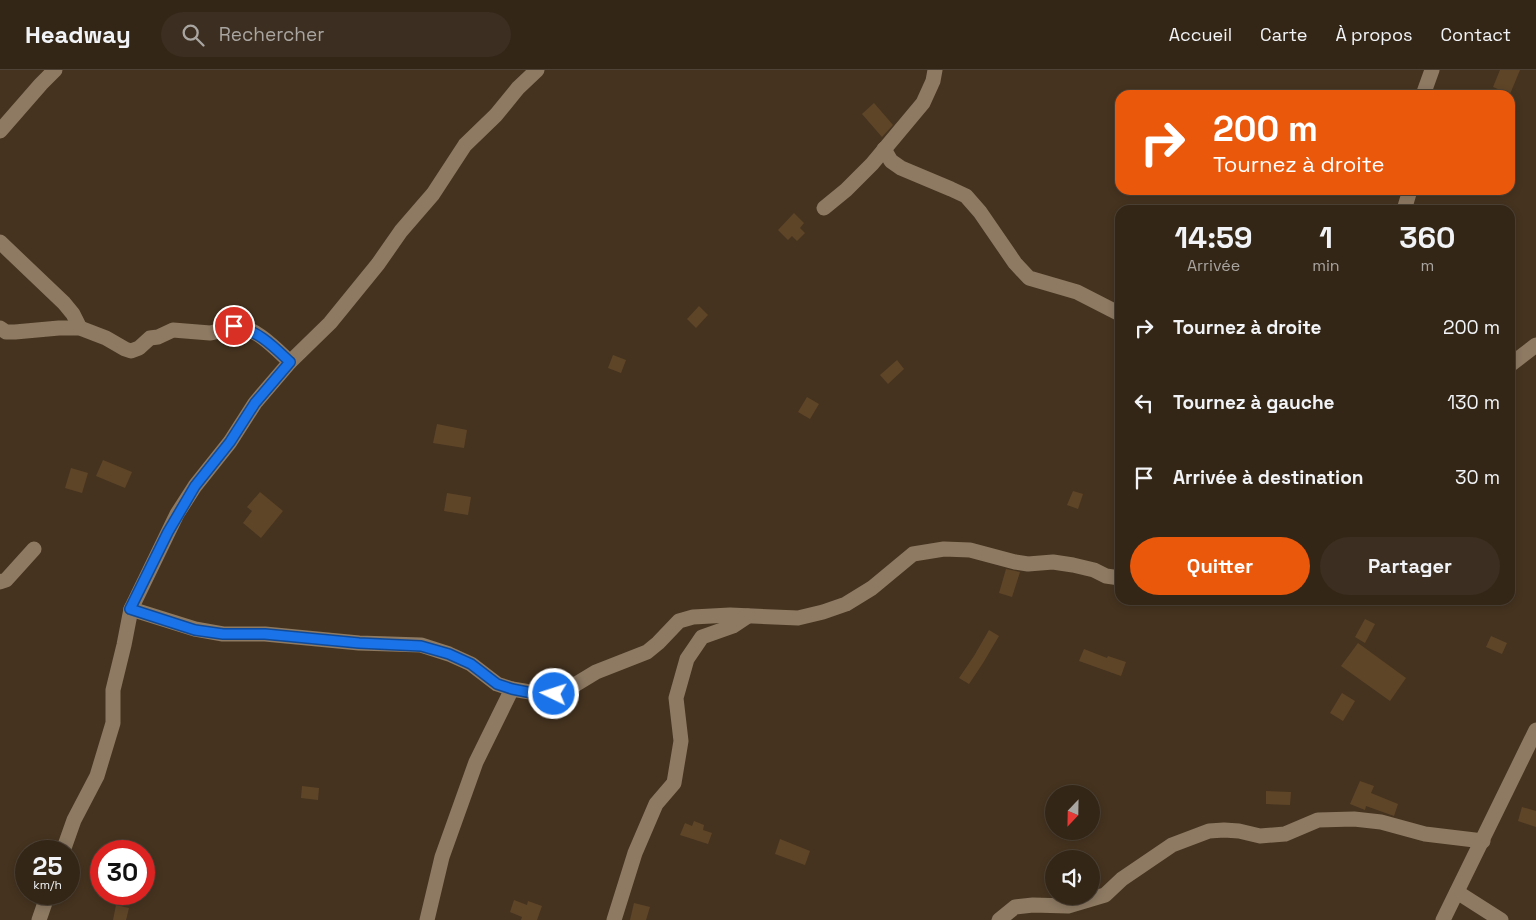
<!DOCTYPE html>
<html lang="fr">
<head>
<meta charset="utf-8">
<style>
	:root { --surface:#342617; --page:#3c2e20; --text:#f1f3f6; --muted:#a9a5a1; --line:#4e4336; --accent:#ea580c }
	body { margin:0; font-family:"Space Grotesk",sans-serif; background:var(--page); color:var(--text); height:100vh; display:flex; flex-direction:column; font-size:19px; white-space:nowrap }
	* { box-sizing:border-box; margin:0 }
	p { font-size:16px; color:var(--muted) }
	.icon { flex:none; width:28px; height:28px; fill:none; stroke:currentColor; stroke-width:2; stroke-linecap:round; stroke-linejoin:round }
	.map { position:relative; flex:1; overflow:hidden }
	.details { position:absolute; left:1115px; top:135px; width:400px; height:400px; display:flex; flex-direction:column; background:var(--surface); border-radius:15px; box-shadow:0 2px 8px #0003,0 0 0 1px var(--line) }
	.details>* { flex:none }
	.top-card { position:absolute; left:1115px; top:20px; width:400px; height:105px; border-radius:15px; box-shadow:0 2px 8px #0003,0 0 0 1px var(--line); background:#ea580c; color:#fff; overflow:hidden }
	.needle { width:32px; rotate:202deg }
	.tools { position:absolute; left:1045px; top:715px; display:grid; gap:10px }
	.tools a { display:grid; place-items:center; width:55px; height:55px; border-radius:50%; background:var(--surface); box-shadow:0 2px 8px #0003,0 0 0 1px var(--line); font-size:25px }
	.speed { position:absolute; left:15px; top:770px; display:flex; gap:10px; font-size:25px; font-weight:700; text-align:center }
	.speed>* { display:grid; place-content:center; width:65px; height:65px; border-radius:50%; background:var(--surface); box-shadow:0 2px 8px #0003,0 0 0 1px var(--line); line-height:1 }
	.speed small { font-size:12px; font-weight:400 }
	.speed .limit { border:8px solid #d22; background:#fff; color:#111 }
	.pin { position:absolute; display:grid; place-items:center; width:42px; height:42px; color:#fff; margin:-21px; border:2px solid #fff; border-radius:50%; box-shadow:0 1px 5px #0007 }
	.me { position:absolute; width:55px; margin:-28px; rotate:274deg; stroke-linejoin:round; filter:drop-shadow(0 0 4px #0008) }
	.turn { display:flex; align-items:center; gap:18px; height:105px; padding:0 15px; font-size:22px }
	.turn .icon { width:65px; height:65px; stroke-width:2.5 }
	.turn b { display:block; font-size:35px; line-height:42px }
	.eta { display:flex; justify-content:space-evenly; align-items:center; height:85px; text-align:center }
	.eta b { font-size:30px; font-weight:700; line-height:35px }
	.primary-button { display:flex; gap:10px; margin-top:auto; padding:10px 15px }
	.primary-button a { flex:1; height:58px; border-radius:30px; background:var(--accent); color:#fff; font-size:20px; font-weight:700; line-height:58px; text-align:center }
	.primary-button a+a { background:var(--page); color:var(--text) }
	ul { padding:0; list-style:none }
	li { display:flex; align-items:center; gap:15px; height:75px; padding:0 15px }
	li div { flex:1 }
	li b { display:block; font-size:19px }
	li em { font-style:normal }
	header { display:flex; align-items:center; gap:30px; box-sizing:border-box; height:70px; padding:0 25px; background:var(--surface); border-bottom:1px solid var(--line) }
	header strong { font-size:24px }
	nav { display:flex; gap:28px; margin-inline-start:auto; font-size:18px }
	.search { width:350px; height:45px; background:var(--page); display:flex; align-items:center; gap:12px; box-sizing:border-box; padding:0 18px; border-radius:28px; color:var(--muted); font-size:19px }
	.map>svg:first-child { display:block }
	.building { fill:#5e4528 }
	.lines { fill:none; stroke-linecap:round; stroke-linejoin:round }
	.street { stroke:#8e7a63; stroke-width:15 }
	.route-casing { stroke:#114b97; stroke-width:12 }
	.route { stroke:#1a73e8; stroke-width:9 }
</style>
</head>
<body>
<header>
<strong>Headway</strong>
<div class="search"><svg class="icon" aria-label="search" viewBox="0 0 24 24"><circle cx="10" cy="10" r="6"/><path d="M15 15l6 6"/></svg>Rechercher</div>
<nav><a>Accueil</a><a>Carte</a><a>À propos</a><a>Contact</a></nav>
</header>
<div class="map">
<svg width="1536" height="850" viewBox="0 0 1536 850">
	<rect width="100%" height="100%" fill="#45331f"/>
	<!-- building -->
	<g class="building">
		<path d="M1500,0H1520L1510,24L1493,17Z"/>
		<path d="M874,33L893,55L882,67L862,44Z"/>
		<path d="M794,143L804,153L800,158L805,163L797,171L792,166L788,170L778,160Z"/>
		<path d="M699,236L708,245L696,258L687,249Z"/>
		<path d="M613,285L626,290L621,303L608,298Z"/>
		<path d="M897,290L904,299L888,314L880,305Z"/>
		<path d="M807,327L819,334L810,349L798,342Z"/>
		<path d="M437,354L467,360L464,378L433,373Z"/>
		<path d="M103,390L132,402L125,418L96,406Z"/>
		<path d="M71,398L88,403L82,423L65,418Z"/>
		<path d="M1073,421L1083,424L1078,439L1067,435Z"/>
		<path d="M260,422L283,441L261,468L243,453L252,441L247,437Z"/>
		<path d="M447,423L471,427L468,445L444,441Z"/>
		<path d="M1006,499L1020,502L1012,527L999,523Z"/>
		<path d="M1365,549L1375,554L1365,573L1355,567Z"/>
		<path d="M989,560L999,566L983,593L969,614L959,608L974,586Z"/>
		<path d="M1491,566L1507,573L1502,584L1486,577Z"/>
		<path d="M1358,573L1406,608L1390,631L1341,596Z"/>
		<path d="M1084,579L1107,588L1108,586L1126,592L1121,606L1079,591Z"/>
		<path d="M1342,623L1355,631L1343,651L1330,643Z"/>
		<path d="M1360,711L1374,716L1371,723L1398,734L1394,746L1366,736L1365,740L1350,734Z"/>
		<path d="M302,716L319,718L318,730L301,728Z"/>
		<path d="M1266,721L1291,722L1290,735L1266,734Z"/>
		<path d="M1522,737L1536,741V757L1518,751Z"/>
		<path d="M694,751L704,755L703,760L712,763L708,774L680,765L685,753L692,756Z"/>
		<path d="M780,769L810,781L805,795L775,784Z"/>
		<path d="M514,830L527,835L528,831L542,836L537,850H521L522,847L510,842Z"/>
		<path d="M634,833L650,837L646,850H630Z"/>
		<path d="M116,835L129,838L126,850H113Z"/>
	</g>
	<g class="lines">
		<!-- street -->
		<g class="street">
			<path d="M1423,25L1432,0"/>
			<path d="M0,61L41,14L55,0"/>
			<path d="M884,79L891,91L901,98L951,119L966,126L980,142L1015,193L1029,208L1077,222L1120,244"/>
			<path d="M824,138L846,120L872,94L923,33L933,11L935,0"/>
			<path d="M1404,140L1410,120"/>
			<path d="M0,172L64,233L73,244L80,258"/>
			<path d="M0,258L6,262H15L59,258H80L106,268L125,279L131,281L139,278L150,268L158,267L173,260L210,263C218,262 225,257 233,256C254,255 276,279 290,292"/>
			<path d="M1510,295L1536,275"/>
			<path d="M0,512L6,510L34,479"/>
			<path d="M131,539L195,559L223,564H265L359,573L421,575L449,584L471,594L497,614L512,619L548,625L563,622L596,602L647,582L658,573L679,551L693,547L730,545L798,548L823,542L846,534L872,518L913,484L944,479L970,480L1015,492L1028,494L1053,492L1073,495L1094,500L1106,506L1120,508"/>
			<path d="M63,781L74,750L97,706L113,653V620L124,575L131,539L177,444L195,416L230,372L255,333L290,292L330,253L378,194L401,161L433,124L465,75L496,45L518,18L537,0"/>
			<path d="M1457,822L1501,850"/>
			<path d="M39,850L48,824"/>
			<path d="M427,850L442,787L476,692L512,619"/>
			<path d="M614,850L635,783L656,734L674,713L681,671L676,628L687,589L702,567L733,556L748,546"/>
			<path d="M999,850L1015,837L1033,835L1068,836L1105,825L1122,809L1172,775L1209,761L1224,760L1239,761L1260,766L1285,764L1318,750L1354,749L1381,752L1425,764L1483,771"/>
			<path d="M1443,850L1536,660"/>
		</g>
	</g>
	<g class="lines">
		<defs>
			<path id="route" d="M234,256C258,260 274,277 290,292L255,333L230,372L195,416L168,462L130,539L195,560L223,564H265L359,573L421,576L449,584L471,594L497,614L512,619L532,623L554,624"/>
		</defs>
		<!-- route casing -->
		<use href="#route" class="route-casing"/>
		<!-- route -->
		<use href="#route" class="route"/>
	</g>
</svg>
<div class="tools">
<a><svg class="needle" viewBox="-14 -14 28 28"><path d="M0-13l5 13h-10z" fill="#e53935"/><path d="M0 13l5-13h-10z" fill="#a9a5a1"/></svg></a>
<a><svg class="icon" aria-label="sound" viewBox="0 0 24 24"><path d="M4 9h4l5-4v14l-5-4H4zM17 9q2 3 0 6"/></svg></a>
</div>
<div class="speed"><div>25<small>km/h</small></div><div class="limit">30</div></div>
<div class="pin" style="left:234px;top:256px;background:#d93025"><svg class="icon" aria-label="arrive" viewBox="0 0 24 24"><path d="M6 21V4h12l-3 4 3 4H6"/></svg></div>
<svg class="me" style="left:554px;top:624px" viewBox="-20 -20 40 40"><circle r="17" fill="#1a73e8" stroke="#fff" stroke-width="3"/><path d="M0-11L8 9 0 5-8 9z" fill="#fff"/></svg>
<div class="top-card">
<div class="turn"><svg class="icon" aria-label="right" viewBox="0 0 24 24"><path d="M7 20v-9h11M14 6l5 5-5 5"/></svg><div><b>200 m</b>Tournez à droite</div></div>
</div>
<section class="details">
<div class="eta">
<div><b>14:59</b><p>Arrivée</p></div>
<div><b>1</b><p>min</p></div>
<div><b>360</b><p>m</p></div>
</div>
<ul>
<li><svg class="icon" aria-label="right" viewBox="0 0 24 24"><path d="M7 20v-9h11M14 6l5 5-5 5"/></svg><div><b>Tournez à droite</b></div><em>200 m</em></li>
<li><svg class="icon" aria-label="left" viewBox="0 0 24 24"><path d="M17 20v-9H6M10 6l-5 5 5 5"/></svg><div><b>Tournez à gauche</b></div><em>130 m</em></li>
<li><svg class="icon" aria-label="arrive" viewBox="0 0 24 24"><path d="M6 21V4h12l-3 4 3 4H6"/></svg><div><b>Arrivée à destination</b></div><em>30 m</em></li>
</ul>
<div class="primary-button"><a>Quitter</a><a>Partager</a></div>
</section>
</div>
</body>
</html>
